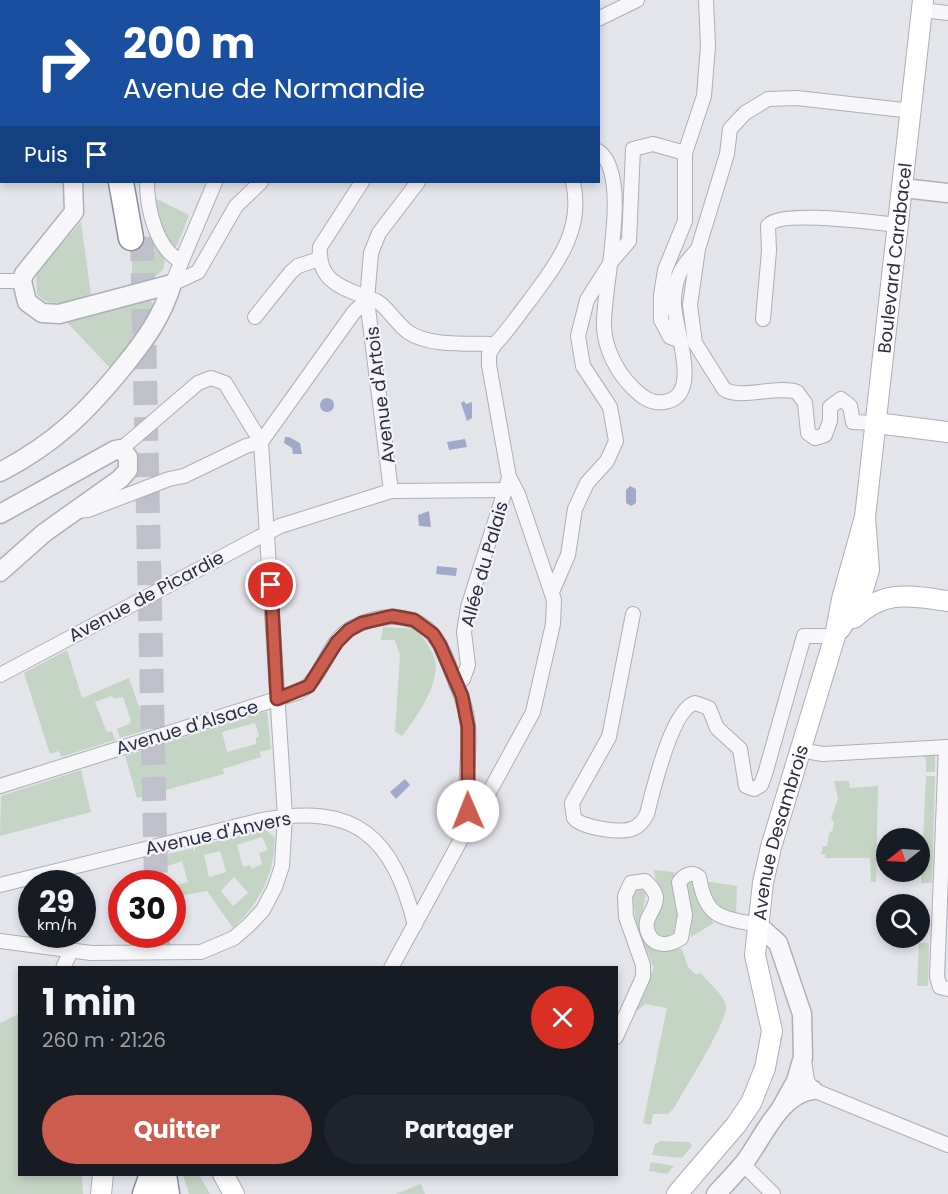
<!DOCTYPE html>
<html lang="fr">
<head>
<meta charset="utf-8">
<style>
	:root { --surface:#171b24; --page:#20242c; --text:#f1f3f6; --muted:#9ea1a6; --accent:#cc5d4e }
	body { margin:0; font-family:Poppins,sans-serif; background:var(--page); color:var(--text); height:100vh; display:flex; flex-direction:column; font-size:22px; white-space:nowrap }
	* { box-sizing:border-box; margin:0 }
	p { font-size:20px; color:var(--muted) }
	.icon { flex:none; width:33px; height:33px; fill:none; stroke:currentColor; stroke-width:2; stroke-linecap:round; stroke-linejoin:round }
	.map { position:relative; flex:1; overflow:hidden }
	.side { position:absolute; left:18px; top:966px; width:600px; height:210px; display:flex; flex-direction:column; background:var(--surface); border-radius:0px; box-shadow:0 3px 9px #0003 }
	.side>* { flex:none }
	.guide { position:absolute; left:0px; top:0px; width:600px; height:183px; box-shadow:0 3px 9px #0003; background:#1a4fa0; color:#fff; overflow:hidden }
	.needle { width:39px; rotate:252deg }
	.controls { position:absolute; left:876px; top:828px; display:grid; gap:12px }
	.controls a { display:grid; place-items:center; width:54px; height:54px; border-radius:50%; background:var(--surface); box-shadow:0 3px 9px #0003; font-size:30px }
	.speed { position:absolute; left:18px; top:870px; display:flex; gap:12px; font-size:30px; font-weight:700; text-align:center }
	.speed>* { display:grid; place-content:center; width:78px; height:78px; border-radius:50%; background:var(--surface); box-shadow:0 3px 9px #0003; line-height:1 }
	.speed small { font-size:15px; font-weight:400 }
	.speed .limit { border:9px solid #d22; background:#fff; color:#111 }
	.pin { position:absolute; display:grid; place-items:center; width:51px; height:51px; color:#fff; margin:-26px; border:3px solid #fff; border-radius:50%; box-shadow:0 2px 6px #0007 }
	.me { position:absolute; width:66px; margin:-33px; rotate:359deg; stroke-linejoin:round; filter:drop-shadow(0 0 4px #0008) }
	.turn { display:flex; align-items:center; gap:21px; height:126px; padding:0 24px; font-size:27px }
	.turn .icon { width:78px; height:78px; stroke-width:2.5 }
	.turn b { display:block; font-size:42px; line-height:51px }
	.then { display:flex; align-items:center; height:57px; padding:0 24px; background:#0003; gap:12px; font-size:22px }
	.round { display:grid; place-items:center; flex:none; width:63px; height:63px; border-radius:32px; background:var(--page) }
	.head { display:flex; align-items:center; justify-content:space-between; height:102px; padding:0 24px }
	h1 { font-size:36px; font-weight:700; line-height:45px }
	.cta { display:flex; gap:12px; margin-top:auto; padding:12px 24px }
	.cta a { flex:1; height:69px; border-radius:36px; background:var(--accent); color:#fff; font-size:24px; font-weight:700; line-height:69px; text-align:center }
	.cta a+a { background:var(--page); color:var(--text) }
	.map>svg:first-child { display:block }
	.green { fill:#c5d5c5; fill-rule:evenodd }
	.water { fill:#a0a9ca }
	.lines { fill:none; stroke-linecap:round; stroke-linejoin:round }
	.trunk-tunnel { stroke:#bfc0c9; stroke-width:24; stroke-dasharray:24 12; stroke-linecap:butt }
	.minor-casing { stroke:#adaeb9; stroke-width:16 }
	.tertiary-casing { stroke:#adaeb9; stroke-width:21 }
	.secondary-casing { stroke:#adaeb9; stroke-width:22 }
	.trunk-casing { stroke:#8b8ea2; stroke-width:27 }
	.minor { stroke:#f7f7fa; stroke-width:14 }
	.tertiary { stroke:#f7f7fa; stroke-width:18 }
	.secondary { stroke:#fff; stroke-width:20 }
	.trunk { stroke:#fff; stroke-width:24 }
	.route-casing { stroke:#853c33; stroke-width:15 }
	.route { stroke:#cc5d4e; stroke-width:10 }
	.labels { text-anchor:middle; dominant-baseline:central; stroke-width:4.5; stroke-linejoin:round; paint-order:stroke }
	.street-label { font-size:18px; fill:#2c2e43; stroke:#f4f4f8 }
</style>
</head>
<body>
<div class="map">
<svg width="948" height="1194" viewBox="0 0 948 1194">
	<rect width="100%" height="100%" fill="#e4e5eb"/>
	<!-- green -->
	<g class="green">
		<path d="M153,197L189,215L177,246L171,248L164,243Z"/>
		<path d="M81,222L91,295C73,300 51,311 37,294L36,274Z"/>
		<path d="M153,231C171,269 171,271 132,287V258L155,252Z"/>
		<path d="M150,299L155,308L138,334L110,368L64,319Z"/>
		<path d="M383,627L417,629C423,638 430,647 434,657C443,680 415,720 402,736L395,732L400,655L395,640H381Z"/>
		<path d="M67,650L82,698L129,678L147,730L120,738L117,729L129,724L131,721L123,697L114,699L112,696L95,702L107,732L112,731L115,740L61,757L59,751L50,754L24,673Z"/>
		<path d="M267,711L271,749L260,752L261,757L223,769L224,774L137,798L125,756ZM255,723L259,736L256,738V744L227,752L222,732Z"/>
		<path d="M923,756H935V772H926V759Z"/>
		<path d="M81,770L91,812L0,836L1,796Z"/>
		<path d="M926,776H935L932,883H921Z"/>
		<path d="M834,781H849L850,788L878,786L876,882H871L870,858H825V854H821L823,846H827L829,833L833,830L834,822L831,819L838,798Z"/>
		<path d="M265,829L275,838C274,875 260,903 233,928L207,891L173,897L174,886L188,882L182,861L162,868L159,856L193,848L195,853V847ZM262,837L268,850L259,853L262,864L252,869L250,865L243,867L237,845ZM220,851L226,872L209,877L204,855ZM234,877L248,893L233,906L221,891Z"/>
		<path d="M654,870L674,872L679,921L676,932L666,937L654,933L651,927L659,903Z"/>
		<path d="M696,879L699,901L714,923L691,937L683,880Z"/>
		<path d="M704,881L737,886L736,915L715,910Z"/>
		<path d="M641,886L645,890C648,912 630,920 648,944L682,949L688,967L695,974L701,973C709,984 723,993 726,1006C728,1021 684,1090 674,1108L668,1114H653L651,1125L643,1123L667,1008L645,1004L630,1017L654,968L636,925L632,888Z"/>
		<path d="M919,943H929L928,986H917Z"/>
		<path d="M19,1014L20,1174L82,1175L83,1194H0V1023Z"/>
		<path d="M661,1141L689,1142L692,1146L682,1158L652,1155L655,1144Z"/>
		<path d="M651,1162L674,1166L667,1174L649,1171Z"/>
		<path d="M183,1175H199L210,1194H189Z"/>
		<path d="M421,1184L425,1194H395Z"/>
	</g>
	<!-- water -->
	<g class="water">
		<circle cx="327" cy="405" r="7"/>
		<path d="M464,401L466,404L472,402V418L467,421L461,403Z"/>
		<path d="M285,437H289L300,443L302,454H293L292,448L284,443Z"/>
		<path d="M465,439L467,447L449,450L447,442Z"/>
		<path d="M630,486L636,489V503L631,506L626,503V490Z"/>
		<path d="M429,511L431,527L419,526L418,515Z"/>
		<path d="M437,566L457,568L456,576L436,574Z"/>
		<path d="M405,779L410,785L396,799L390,792Z"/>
	</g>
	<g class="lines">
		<!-- trunk-tunnel -->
		<g class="trunk-tunnel">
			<path d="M142,237L156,884"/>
			<path d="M158,934V968"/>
		</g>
		<defs>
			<g id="minor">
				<path d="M322,2L323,0"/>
				<path d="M922,10L948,13"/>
				<path d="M598,19L637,0"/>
				<path d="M598,151C633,174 602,290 604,327C605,349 617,372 632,387C641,396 650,404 664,402C705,396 672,325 674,300C675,276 682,266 698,249"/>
				<path d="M0,174L2,175"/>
				<path d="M147,182C147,208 156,249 181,261"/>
				<path d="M362,182L320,247C317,287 351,289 378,302C386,306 398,325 408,332C430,347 469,343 495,344"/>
				<path d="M0,281H22"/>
				<path d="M172,284L198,272L236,206L261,182"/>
				<path d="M172,284L215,182"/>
				<path d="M255,317L291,272L298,266L319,259"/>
				<path d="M763,319L769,251L768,226C779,209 876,223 899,225"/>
				<path d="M681,341L670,337L661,320V295L665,270L685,221V153L704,96L708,46L706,0"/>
				<path d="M876,423L853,422L850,406L841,399L830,407V421L825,435L815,438L808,433L805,403L797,392C777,385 739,400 724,389L695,343L690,305L698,249L727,154L730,129L745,113L768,99L797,98L912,111"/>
				<path d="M391,491L367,300L371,253L379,233L418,182"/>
				<path d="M77,511L88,510L169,479L184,476L246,446L261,442L354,312L367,300"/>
				<path d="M552,592L568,555L575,509L587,483L607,461L616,441L610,407L583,366L578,336L587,300L611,262L629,241L633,149L653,144L685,153"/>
				<path d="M633,614L609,737L572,803L574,818C582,828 622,834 634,828C641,825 644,820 647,814C653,790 672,709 695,703L709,708L717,728L740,749L746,786L754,789L761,785L765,774L804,636H835"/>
				<path d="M0,675L280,526L391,491L505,490"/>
				<path d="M456,684L463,679L468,665L464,632L468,607L508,481"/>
				<path d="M946,747L937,977L940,987L948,989"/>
				<path d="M799,750L823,754L948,747"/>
				<path d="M0,786L299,692C323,679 326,644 350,629C376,614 414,610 434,636C442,646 447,660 452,673C459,690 466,706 468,725C471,756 461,791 471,821"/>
				<path d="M0,885L262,820C356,802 393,837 415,925"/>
				<path d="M0,941L91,953L201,952L234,938L249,925L263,910L275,887L282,866L285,816L261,442L225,383L211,378L198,383L121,449"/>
				<path d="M63,968L71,951"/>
				<path d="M391,968L471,821L480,809L533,712L553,624L554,600L518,494L509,477L489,365V354L495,344C508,331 518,315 530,300C557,263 584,230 573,182"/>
				<path d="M616,1037L643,977V965L626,917L625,896L631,883L645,881C650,886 655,890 656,897C657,909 644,916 647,929C651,947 668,947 681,938L685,915L679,882C684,875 692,871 699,877C706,919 721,917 758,925"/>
				<path d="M804,1060L807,1081L813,1090L948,1145"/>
				<path d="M743,1164L773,1194"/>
			</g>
			<g id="tertiary">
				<path d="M43,0V2"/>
				<path d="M903,188L948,193"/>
				<path d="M0,472C54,444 86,413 124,366C145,340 162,317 172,284L59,314L42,313L27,302L22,281L24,274L74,212L73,182"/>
				<path d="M0,514L115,450L121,449L128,457V470L120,479L44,533L0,572"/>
				<path d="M758,925L778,943L802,1014L803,1057L796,1081L781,1108"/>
				<path d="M716,1194C725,1184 735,1174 744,1163C762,1140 780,1093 813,1090"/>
			</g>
			<g id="secondary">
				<path d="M876,423L948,432"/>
				<path d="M854,618C885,589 910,596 948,601"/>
				<path id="s1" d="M840,629L861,596L869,570L865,517L923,0"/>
				<path d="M223,1174L234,1194"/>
				<path d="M101,1194L103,1174"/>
				<path id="s2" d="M677,1194L736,1125L751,1103L765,1068L772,1031L755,955L763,883L771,847L835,636L842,599L865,517"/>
			</g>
			<g id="trunk">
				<path d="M65,0L67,2"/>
				<path d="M92,0V2"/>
				<path d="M121,182L131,238"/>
				<path d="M164,1174L167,1194"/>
				<path d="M145,1194L151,1177"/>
			</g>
		</defs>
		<!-- minor casing -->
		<use href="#minor" class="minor-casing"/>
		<!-- tertiary casing -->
		<use href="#tertiary" class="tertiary-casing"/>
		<!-- secondary casing -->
		<use href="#secondary" class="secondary-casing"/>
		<!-- trunk casing -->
		<use href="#trunk" class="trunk-casing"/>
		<!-- minor -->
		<use href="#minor" class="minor"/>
		<!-- tertiary -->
		<use href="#tertiary" class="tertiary"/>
		<!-- secondary -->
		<use href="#secondary" class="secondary"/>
		<!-- trunk -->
		<use href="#trunk" class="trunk"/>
	</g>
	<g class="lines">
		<defs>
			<path id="route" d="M271,585L277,699L309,686L337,642L349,630L362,623L392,616L414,620L433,634L440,645L462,696L468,727V811"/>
		</defs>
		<!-- route casing -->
		<use href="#route" class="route-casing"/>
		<!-- route -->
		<use href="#route" class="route"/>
	</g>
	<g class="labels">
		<!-- street labels -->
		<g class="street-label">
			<text stroke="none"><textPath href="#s1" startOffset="380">Boulevard Carabacel</textPath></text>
			<text transform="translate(380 395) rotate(-97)">Avenue d'Artois</text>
			<text transform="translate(484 564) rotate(-74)">Allée du Palais</text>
			<text transform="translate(146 596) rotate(-28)">Avenue de Picardie</text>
			<text transform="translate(187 727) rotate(-17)">Avenue d'Alsace</text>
			<text stroke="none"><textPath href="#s2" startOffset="396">Avenue Desambrois</textPath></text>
			<text transform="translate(218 833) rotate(-12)">Avenue d'Anvers</text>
		</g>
	</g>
</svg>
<div class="controls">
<a><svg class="needle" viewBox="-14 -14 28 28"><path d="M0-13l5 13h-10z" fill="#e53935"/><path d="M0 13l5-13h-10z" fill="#9ea1a6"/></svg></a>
<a><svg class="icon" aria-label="search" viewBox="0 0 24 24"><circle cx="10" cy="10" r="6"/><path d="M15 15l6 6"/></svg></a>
</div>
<div class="speed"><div>29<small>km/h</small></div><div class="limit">30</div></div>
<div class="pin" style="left:271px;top:585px;background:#d93025"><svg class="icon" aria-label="arrive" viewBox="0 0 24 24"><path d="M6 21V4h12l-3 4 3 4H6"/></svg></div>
<svg class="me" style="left:468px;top:811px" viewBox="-20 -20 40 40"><circle r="19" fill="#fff"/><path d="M0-13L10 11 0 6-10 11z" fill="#cc5d4e"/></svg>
<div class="guide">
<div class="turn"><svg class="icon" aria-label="right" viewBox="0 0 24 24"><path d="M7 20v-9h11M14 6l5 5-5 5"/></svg><div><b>200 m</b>Avenue de Normandie</div></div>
<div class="then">Puis<svg class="icon" aria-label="arrive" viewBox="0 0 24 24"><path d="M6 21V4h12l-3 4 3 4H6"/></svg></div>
</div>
<section class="side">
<div class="head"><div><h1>1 min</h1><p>260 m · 21:26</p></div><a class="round" style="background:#d93025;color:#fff"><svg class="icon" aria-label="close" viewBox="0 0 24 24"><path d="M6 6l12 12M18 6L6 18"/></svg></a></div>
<div class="cta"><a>Quitter</a><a>Partager</a></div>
</section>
</div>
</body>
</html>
